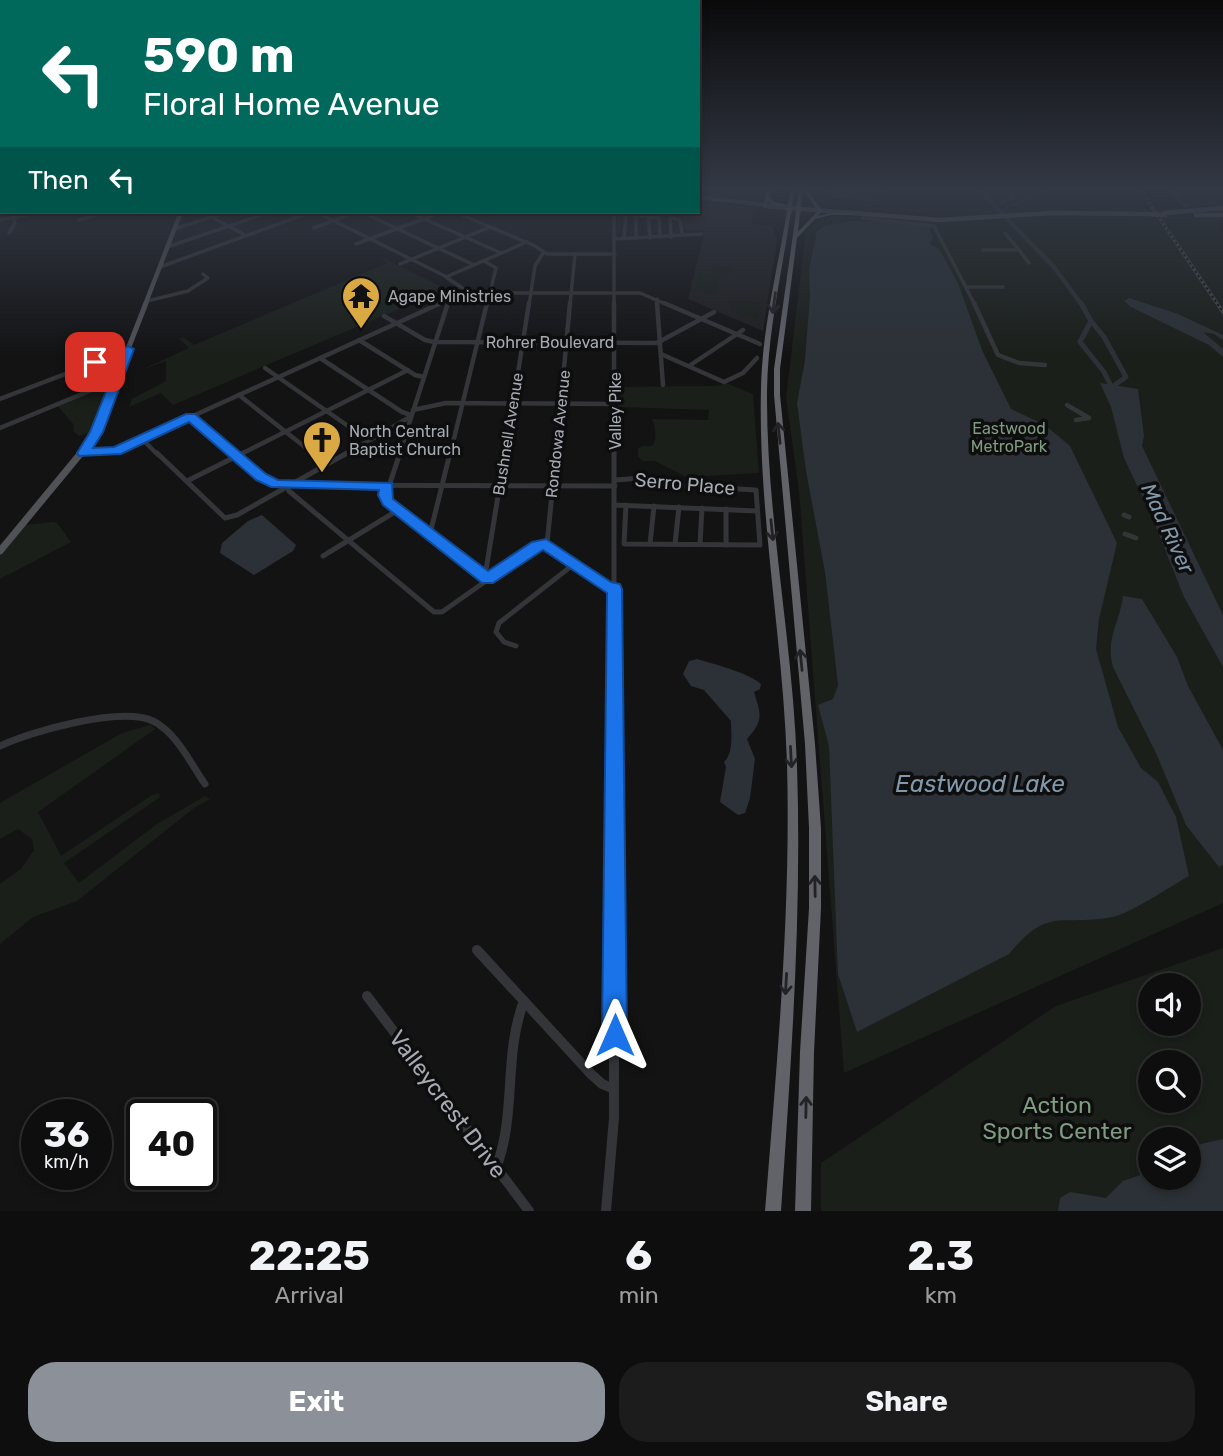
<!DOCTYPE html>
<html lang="en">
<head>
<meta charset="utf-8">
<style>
	:root { --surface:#0e0e0f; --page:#1c1c1d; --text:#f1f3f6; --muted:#9b9c9e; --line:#2e2e2f; --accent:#8c9099 }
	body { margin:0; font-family:Rubik,sans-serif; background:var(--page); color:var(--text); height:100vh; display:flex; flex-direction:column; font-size:26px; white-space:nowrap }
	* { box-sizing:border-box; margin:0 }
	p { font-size:23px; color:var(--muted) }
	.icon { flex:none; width:38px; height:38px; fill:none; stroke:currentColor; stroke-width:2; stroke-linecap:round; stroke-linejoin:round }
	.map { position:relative; height:1211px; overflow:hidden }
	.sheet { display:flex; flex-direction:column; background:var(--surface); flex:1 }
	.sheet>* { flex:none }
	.guide { position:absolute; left:0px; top:0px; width:700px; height:214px; box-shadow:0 4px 10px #0003,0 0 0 2px var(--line); background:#00695c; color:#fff; overflow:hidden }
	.fabs { position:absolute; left:1138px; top:973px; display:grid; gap:14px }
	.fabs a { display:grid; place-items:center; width:63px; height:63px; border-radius:50%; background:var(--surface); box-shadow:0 4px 10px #0003,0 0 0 2px var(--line); font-size:35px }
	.speed { position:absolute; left:21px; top:1099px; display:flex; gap:14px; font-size:35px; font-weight:700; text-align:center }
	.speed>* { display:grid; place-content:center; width:91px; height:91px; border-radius:50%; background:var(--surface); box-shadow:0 4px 10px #0003,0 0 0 2px var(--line); line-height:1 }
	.speed small { font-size:18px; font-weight:400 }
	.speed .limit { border:4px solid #111; border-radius:10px; background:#fff; color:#111 }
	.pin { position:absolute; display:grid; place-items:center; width:60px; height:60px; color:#fff; margin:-30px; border-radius:14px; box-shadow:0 4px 10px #0006 }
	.me { position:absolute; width:77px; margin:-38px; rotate:0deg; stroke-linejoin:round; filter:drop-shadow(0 0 5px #0008) }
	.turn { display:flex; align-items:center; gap:24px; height:147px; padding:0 28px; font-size:32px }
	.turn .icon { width:91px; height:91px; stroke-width:2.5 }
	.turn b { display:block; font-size:49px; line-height:60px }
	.then { display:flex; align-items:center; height:66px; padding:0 28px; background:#0003; gap:14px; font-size:26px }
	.eta { display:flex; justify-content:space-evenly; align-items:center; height:119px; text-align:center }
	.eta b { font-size:42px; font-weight:700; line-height:49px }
	.cta { display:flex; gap:14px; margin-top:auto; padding:14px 28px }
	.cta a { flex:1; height:80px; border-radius:28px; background:var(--accent); color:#fff; font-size:28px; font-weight:700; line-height:80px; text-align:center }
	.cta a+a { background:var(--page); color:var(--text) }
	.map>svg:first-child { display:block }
	.built { fill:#1f1f21 }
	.green { fill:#1a1f1a; fill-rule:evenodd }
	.water { fill:#2b3136 }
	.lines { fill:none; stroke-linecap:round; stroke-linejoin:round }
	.stream { stroke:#2b3136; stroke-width:2 }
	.river-far1 { stroke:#2b3136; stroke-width:4.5 }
	.river { stroke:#2b3136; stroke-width:5 }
	.minor-far4 { stroke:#343539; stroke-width:3.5 }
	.minor-far3 { stroke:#343539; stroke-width:4.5 }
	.minor-far2 { stroke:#343539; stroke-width:5 }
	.minor-far1 { stroke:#343539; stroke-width:7 }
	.minor { stroke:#343539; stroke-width:10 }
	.major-far2 { stroke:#515257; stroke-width:4.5 }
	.major-far1 { stroke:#515257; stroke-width:5 }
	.major { stroke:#515257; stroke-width:7 }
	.highway { fill:#616369; fill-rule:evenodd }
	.rail-casing { stroke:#48494e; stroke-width:3.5 }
	.rail { stroke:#0e0e0f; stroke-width:2; stroke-dasharray:2.5; stroke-linecap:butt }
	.major-bridge { stroke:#515257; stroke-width:4.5 }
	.highway-bridge { stroke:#616369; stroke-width:5 }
	.oneway { stroke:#232326 }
	.route { fill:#1a73e8; stroke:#114b97; stroke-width:2 }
	.labels { text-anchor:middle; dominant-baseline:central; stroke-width:7; stroke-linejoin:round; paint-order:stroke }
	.far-poi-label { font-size:16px; fill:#a6aab3; stroke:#0e0e0f; text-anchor:start }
	.far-street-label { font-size:16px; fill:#a6aab3; stroke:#0e0e0f }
	.far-park-label { font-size:16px; fill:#7f9c81; stroke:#0e0e0f }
	.street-label { font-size:19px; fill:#a6aab3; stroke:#0e0e0f }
	.water-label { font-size:21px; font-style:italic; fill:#8197aa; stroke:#0e0e0f }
	.near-street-label { font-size:23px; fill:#a6aab3; stroke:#0e0e0f }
	.near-park-label { font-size:23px; fill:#7f9c81; stroke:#0e0e0f }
	.near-water-label { font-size:24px; font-style:italic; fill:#8197aa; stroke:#0e0e0f }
</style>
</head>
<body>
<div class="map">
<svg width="1223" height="1211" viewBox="0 0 1223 1211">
	<rect width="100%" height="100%" fill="#131314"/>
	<!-- built -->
	<g class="built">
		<path d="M698,188H761L762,202L698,196Z"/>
		<path d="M1175,188H1221L1223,205L1190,207L1179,199Z"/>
		<path d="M698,202L754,207L751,224L772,226L777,240L763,331L688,299L705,231L683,229L682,212H698Z"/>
	</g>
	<!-- green -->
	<g class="green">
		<path d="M809,188H1133L1148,211L971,216L825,207Z"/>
		<path d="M1068,215L1152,217L1181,247L1160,216L1220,217L1219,229L1223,233V903L844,1073L799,491L786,398L806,229L830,216L955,223Z"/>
		<path d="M379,256L446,289L173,405L161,393L129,407L132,399L166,381V361L141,370L189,348L179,339L183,337L194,345L387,263Z"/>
		<path d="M710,265L733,268L727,278L719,276L715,294L694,292L699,273L714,275L710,270Z"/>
		<path d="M730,300L762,303L758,319L740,315L730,308Z"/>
		<path d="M726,383L753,394L759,473L686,477L655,461H643L638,457V449L642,446H652C658,438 655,428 652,419L708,420L709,410L618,407V387L717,386Z"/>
		<path d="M109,385L113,386L95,431L79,436L73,431L74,425L57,405Z"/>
		<path d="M53,522L57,523L71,542L0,579V555L25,525Z"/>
		<path d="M150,725L155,729L38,812L61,856L152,795L159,793L160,797L64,863L79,883L157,824L205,796L210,799L194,808L77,901L33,917L0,944V884L21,869L34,850L32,839L18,829L0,839V803L122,733Z"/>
		<path d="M1223,948V1211H821V1163L1056,1006ZM1150,985H1188V1024H1150ZM1150,1062H1188V1101H1150ZM1150,1139H1188V1178H1150Z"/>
	</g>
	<!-- water -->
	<g class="water">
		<path d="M826,188H888L883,195H873V199L881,203L838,198L831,196Z"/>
		<path d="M851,221L894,222L928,226L933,236L930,244L939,249L958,283L982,350L1011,409L1045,425L1070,446L1117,543L1099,619L1096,649L1118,727L1141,768L1158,782L1176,817L1189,876C1171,886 1130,914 1112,917C1060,927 1050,905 1009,954L857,1032L838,974L829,746L818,705L833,699L838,685L825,572L806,471L797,403L805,360L810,296L809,270L817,231L825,226Z"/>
		<path d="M1129,298L1178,314L1223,335V340L1214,334L1203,332L1223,349V357L1209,345L1131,307L1124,301Z"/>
		<path d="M1100,383L1138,389L1144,436L1142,446L1223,615V667L1184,597L1152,517L1124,458L1111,407Z"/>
		<path d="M262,515L296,545L293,551L254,575L220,553L222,543L248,521Z"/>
		<path d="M1123,596L1142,599L1177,657L1188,686L1223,750V865L1219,867L1186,825L1156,753L1113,667C1105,639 1120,622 1123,596Z"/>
		<path d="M697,659C714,664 749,673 761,684L760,689L754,692C761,715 764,720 747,739L755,759L750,798L745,813L738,815L720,802L726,767L724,762C734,753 731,733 731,721L704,690L691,686L683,674L689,661Z"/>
		<path d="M1223,1139V1211H1058L1060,1198L1070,1192L1106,1198L1123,1181L1150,1172V1178H1188V1151L1201,1144Z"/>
	</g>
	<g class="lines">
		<!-- stream -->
		<path class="stream" d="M1001,213L1007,207L1053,188"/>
		<!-- river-far1 -->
		<path class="river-far1" d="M977,188L1053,266L1082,305"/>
		<!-- river -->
		<g class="river">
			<path d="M1081,303L1091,321L1080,342L1104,372L1115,394"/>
			<path d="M1091,321L1104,337L1126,377L1112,387"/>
		</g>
		<!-- minor-far4 -->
		<g class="minor-far4">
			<path d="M1173,188L1178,200L1187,206"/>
			<path d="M1000,203L1014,197L1012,196"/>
			<path d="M202,212L245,235"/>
			<path d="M316,212L443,275L468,292"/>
			<path d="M362,212L474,265"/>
			<path d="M409,212L501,253"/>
			<path d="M455,212L535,246L547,254H615"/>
			<path d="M614,212V305"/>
			<path d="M636,215V238"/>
			<path d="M648,216L650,238"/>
			<path d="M863,218L934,226L975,305"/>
			<path d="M0,220L43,212"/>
			<path d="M79,220L107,212"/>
			<path d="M314,228L357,212"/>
			<path d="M174,229L227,212"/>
			<path d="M9,233L15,223L13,217"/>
			<path d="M671,237L670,218L680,220L682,233"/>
			<path d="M624,238L626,214L659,218L660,237"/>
			<path d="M614,239L702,234"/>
			<path d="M356,244L442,212"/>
			<path d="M167,247L270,212"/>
			<path d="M983,250H1019L1005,233"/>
			<path d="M1019,250L1029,263"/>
			<path d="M484,261L496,268L487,305"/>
			<path d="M400,264L490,227"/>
			<path d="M160,267L311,212"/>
			<path d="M446,277L527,242"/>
			<path d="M966,287H1003"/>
			<path d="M657,299V305"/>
			<path d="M147,301L188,291L208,278L203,274"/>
			<path d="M438,305L464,293H640L668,305"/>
			<path d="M447,305L449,299"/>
			<path d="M529,305L535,266L543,253"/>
			<path d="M570,305L575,254"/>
		</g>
		<!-- minor-far3 -->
		<g class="minor-far3">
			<path d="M614,303V455"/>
			<path d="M657,303L663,385"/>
			<path d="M664,303L760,344"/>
			<path d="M974,303L998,355L1019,363L1045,365"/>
			<path d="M384,316L425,340L434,342L657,343L714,312"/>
			<path d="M359,340L415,375L424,377"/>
			<path d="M661,354L724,382L743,373L757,358"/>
			<path d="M320,358L402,412L411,415"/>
			<path d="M689,366L743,330"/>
			<path d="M265,368L368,440"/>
			<path d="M239,395L315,455"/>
			<path d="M0,399L128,350"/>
			<path d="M1067,405L1089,418L1076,420"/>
			<path d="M413,410L446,403L615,404"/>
			<path d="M191,417L235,455"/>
			<path d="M0,428L116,380"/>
			<path d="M142,439L158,455"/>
			<path d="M84,453L116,451L441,303"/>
			<path d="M239,455L408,370"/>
			<path d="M344,455L410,417"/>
			<path d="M399,455L448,303"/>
			<path d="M450,455L487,303"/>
			<path d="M505,455L529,303"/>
			<path d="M556,455L570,303"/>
		</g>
		<!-- minor-far2 -->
		<g class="minor-far2">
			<path d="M157,453L225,518L237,515L347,453"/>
			<path d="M233,453L261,477L281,485L615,486"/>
			<path d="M313,453L327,464"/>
			<path d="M400,453L385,498L488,579"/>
			<path d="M614,453V647"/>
			<path d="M615,480L642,478L652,484L756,490L760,545L624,544L626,505"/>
			<path d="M187,481L243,453"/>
			<path d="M287,486L289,491L434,612H442L537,545L547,544"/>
			<path d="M614,505L757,511"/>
			<path d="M726,509V545"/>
			<path d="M1124,515L1129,517"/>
			<path d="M430,534L450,453"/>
			<path d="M1125,534L1136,538"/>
			<path d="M547,544L556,453"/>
			<path d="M547,544L607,587L615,589"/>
			<path d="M650,544L654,506"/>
			<path d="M675,544L679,507"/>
			<path d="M700,544L702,508"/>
			<path d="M323,556L398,510"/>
			<path d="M485,576L505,453"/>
			<path d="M516,646L504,642L496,632L499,623L574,564"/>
		</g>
		<!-- minor-far1 -->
		<g class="minor-far1">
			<path d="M614,645V894"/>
			<path d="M0,746C32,731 121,706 153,721C176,732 191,764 205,784"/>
		</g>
		<!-- minor -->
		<g class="minor">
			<path d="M477,950L591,1074L602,1084L614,1089"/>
			<path d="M367,996L529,1211"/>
			<path d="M496,1168C517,1114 503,1055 524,1001"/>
			<path d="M606,1211L614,1118V892"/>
		</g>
		<!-- major-far2 -->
		<g class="major-far2">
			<path d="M698,197L767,205"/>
			<path d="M765,206L940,220L1052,213L1147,214"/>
			<path d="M1164,213L1223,208"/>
			<path d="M1196,215H1223"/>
			<path d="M145,305L181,212"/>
		</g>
		<!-- major-far1 -->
		<path class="major-far1" d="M80,455L93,439L146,303"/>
		<!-- major -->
		<path class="major" d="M0,551L81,453"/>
		<!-- highway -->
		<g class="highway">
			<path d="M768,188H772L770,197L774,202L787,205V207L770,204L769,201L767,207H763L765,196Z"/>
			<path d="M791,188H795L792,204L790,205L788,204Z"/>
			<path d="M799,188H806L822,211L818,216L831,213H852L854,214L852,215H831L815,219L797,238L780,369V395L815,744L821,828V908L814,1052L811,1211H795L800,1052L809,908V828L805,744L774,395V369L796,213L798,212L800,213L798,232L818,211L803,190L801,204L797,205Z"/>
			<path d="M789,211L791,212C782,271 768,330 767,391C766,516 793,640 797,766C802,914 791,1063 781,1211H765C777,1062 791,912 787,763C783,638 758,514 761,389C762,330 777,271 787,212Z"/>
		</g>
		<defs>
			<path id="rail" d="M1139,188L1223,312"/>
		</defs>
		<!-- rail casing -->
		<use href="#rail" class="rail-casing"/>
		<!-- rail -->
		<use href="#rail" class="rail"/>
		<!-- major-bridge -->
		<path class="major-bridge" d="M1147,214L1165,215"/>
		<!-- highway-bridge -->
		<g class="highway-bridge">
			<path d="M789,212L790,204"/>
			<path d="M798,213L799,204"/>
		</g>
	</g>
	<!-- one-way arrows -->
	<defs><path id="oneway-shaft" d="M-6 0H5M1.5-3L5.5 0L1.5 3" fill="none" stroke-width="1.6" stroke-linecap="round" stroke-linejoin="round" transform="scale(1.75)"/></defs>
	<g class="oneway">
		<use href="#oneway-shaft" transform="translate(774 303) rotate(98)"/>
		<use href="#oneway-shaft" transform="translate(779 433) rotate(-96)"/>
		<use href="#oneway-shaft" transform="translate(772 530) rotate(84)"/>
		<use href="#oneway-shaft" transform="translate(801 660) rotate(-96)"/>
		<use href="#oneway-shaft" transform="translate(791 757) rotate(87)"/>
		<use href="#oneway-shaft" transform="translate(815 886) rotate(-91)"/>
		<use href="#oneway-shaft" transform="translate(786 984) rotate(93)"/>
		<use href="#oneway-shaft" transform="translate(806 1107) rotate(-89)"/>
	</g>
	<!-- sky -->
	<linearGradient id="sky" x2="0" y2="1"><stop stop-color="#0a0a0b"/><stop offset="0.53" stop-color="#333945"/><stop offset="1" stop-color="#333945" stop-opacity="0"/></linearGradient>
	<rect width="1223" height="357" fill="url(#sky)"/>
	<!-- route -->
	<path class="route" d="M128,346L134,349L103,432L93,448L114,447L186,414H195L266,474L278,480L392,483L393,499L488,571L532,542L546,539L611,582L620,584L622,589L627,1035L623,1044L615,1047L606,1044L602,1035L607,593L543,550L493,583H482L383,505L378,495L379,490L271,487L256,480L189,422L121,454L79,456L77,453L90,432L120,356L95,365L90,362Z"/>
	<!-- icons -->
	<defs>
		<symbol id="temple-pin" viewBox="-11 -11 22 30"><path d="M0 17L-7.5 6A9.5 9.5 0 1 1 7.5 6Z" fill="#dba944" stroke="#0e0e0f"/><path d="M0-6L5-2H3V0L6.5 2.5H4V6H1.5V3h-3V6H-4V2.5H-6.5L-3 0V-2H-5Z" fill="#111"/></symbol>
		<symbol id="church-pin" viewBox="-11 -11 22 30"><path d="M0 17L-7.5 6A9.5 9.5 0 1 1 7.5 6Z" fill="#dba944" stroke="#0e0e0f"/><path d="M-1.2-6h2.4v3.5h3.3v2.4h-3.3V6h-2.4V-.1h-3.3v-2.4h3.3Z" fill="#111"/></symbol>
	</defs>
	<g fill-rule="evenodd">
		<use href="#temple-pin" x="339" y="274" width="44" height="60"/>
		<use href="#church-pin" x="300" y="418" width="44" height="60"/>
	</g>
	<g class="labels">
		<!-- far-poi labels -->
		<g class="far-poi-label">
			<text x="388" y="296">Agape Ministries</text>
			<text x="349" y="431">North Central<tspan x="349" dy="18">Baptist Church</tspan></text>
		</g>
		<!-- far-street labels -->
		<g class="far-street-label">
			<text x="550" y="342">Rohrer Boulevard</text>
			<text transform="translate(615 411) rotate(-90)">Valley Pike</text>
			<text transform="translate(508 434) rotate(-81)">Bushnell Avenue</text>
			<text transform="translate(558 434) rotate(-84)">Rondowa Avenue</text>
		</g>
		<!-- far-park labels -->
		<g class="far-park-label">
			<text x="1009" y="428">Eastwood<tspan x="1009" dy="18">MetroPark</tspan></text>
		</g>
		<!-- street labels -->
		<g class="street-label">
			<text transform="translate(685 484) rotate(5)">Serro Place</text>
		</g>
		<!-- water labels -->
		<g class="water-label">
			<text transform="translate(1168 528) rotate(65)">Mad River</text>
		</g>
		<!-- near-street labels -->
		<g class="near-street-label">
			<text transform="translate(448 1104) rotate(53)">Valleycrest Drive</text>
		</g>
		<!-- near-park labels -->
		<g class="near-park-label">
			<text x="1057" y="1105">Action<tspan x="1057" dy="26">Sports Center</tspan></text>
		</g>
		<!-- near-water labels -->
		<g class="near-water-label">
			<text x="980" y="784">Eastwood Lake</text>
		</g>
	</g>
</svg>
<div class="fabs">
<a><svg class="icon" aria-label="sound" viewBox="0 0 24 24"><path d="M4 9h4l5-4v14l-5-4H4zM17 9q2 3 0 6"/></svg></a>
<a><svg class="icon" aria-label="search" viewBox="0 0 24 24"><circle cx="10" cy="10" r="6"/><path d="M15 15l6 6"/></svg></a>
<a><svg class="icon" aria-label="layers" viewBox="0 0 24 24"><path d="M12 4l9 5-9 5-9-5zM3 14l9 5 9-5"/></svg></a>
</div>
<div class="speed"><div>36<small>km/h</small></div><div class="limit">40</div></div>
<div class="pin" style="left:95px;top:362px;background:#d93025"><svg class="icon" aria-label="arrive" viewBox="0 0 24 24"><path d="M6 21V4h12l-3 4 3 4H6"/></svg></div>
<svg class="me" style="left:615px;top:1035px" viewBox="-20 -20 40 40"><path d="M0-17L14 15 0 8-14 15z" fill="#1a73e8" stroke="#fff" stroke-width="4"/></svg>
<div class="guide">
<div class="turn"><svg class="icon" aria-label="left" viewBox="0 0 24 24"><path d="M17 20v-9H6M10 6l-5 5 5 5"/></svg><div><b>590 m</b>Floral Home Avenue</div></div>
<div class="then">Then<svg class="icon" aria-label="left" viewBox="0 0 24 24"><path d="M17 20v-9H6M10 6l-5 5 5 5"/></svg></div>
</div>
</div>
<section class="sheet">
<div class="eta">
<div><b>22:25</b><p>Arrival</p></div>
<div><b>6</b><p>min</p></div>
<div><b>2.3</b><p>km</p></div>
</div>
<div class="cta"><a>Exit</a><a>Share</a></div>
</section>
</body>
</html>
